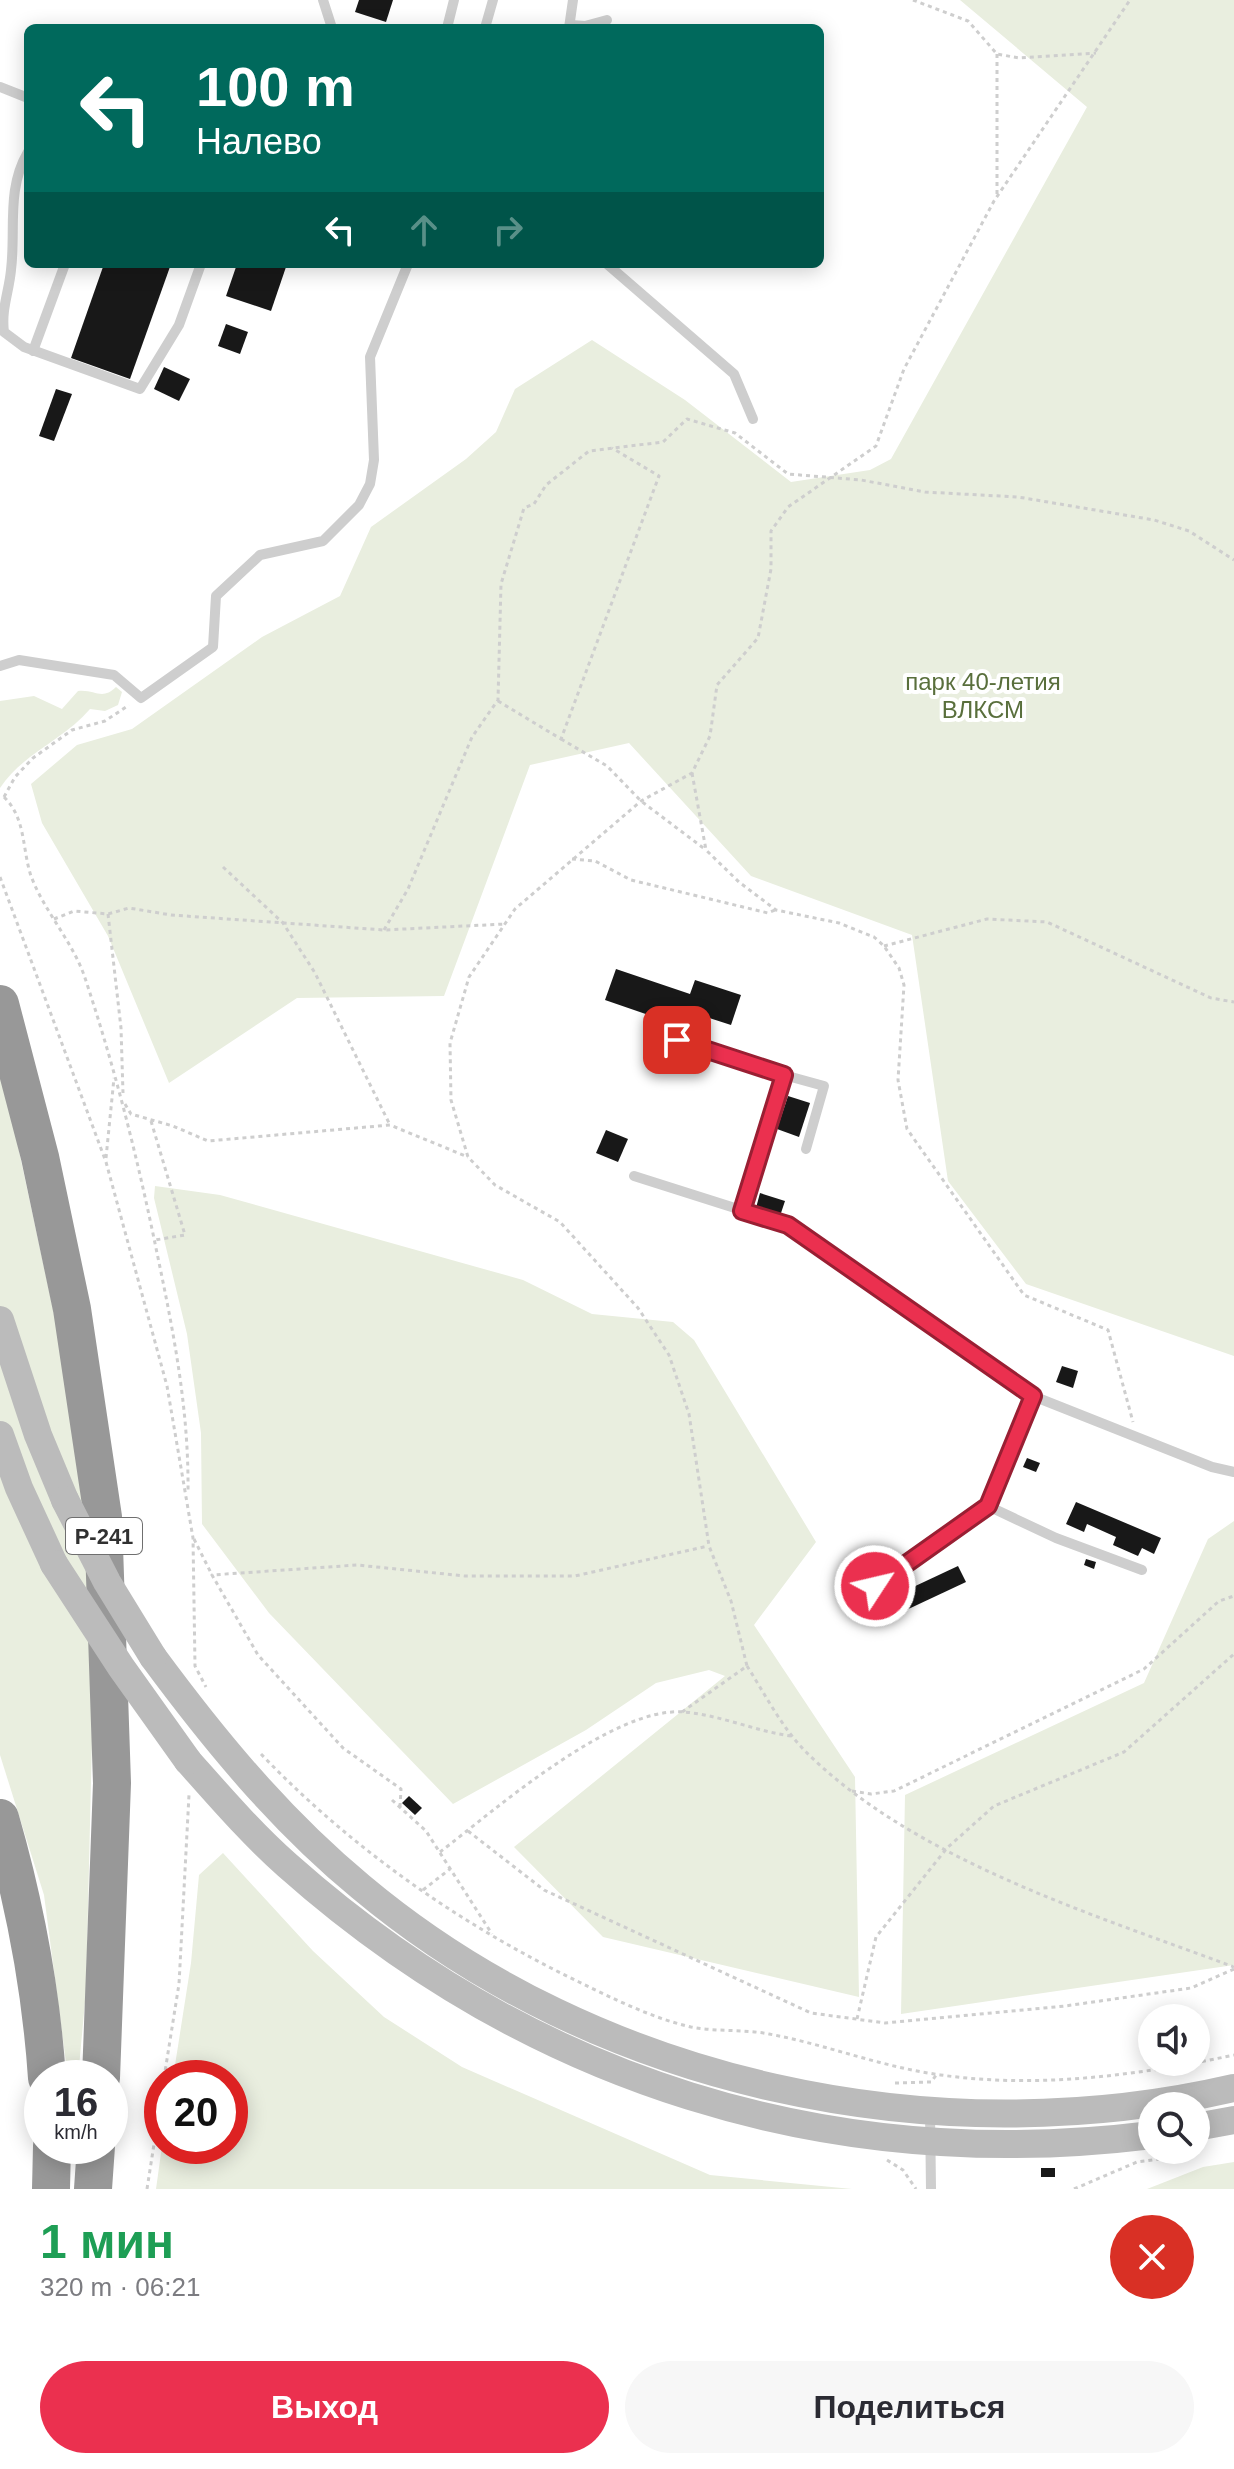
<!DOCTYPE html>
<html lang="ru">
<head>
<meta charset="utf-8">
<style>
	:root { --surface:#fff; --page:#f7f7f7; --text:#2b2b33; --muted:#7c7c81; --accent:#eb304f }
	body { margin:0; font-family:Helvetica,sans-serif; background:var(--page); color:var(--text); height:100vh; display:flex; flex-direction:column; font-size:30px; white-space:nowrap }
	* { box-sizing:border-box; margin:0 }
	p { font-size:26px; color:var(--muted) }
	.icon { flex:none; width:44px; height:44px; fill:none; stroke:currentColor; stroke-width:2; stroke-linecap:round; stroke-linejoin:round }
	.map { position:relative; height:2189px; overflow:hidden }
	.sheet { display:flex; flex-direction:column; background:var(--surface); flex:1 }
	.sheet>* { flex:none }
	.guide { position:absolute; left:24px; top:24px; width:800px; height:244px; border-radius:12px; box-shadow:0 4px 20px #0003; background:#00695c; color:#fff; overflow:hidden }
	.controls { position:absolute; left:1138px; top:2004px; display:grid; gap:16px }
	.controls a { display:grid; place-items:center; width:72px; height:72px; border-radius:50%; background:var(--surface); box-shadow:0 4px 20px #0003; font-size:40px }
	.speed { position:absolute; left:24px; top:2060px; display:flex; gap:16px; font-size:40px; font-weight:700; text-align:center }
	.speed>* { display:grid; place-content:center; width:104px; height:104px; border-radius:50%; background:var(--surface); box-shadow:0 4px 20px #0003; line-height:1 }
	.speed small { font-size:20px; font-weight:400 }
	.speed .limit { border:12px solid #d22; background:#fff; color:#111 }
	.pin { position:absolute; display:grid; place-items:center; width:68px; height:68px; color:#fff; margin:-34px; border-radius:16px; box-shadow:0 4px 12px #0006 }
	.me { position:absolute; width:88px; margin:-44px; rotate:55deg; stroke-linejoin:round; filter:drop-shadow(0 0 6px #0008) }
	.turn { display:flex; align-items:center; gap:28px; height:168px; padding:0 40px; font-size:36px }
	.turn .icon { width:104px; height:104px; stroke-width:2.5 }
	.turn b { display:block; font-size:56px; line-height:68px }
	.lanes { display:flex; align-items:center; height:76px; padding:0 40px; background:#0003; justify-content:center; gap:40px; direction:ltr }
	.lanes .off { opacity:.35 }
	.round { display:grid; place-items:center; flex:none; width:84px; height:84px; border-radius:42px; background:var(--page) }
	.head { display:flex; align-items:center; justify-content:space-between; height:136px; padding:0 40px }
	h1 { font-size:48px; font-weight:700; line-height:60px; color:#1e9e55 }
	.action { display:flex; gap:16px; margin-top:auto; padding:16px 40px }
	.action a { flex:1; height:92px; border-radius:48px; background:var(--accent); color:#fff; font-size:32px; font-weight:700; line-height:92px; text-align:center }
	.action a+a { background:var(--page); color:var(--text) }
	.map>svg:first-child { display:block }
	.green { fill:#e9eedf }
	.building { fill:#181818 }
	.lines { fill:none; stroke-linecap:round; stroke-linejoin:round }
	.path { stroke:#cecece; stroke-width:3; stroke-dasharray:4 4; stroke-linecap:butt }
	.lane { stroke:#cecece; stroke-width:10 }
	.secondary { stroke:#bbb; stroke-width:28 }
	.highway { stroke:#989898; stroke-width:38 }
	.secondary-bridge { stroke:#bbb; stroke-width:28 }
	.route-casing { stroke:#991f33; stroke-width:20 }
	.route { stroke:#eb304f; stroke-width:14 }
	.labels { text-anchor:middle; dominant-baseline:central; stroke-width:8; stroke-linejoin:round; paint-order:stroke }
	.shield { fill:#fff; stroke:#6f6f6f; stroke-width:2 }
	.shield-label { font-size:22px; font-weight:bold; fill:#313131 }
	.park-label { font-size:24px; fill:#596f3c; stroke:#fff }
</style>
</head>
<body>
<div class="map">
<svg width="1234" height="2189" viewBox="0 0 1234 2189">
	<rect width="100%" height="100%" fill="#fff"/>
	<!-- green -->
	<g class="green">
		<path d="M960,0H1234V1356L1026,1284L948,1181L912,935L751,876L629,743L530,765L444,996L297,998L169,1083L108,936L42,823L31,784L77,745L132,729L262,637L340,596L371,527L466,459L496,432L515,389L592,340L685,400L791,482L870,470L891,459L1087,107Z"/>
		<path d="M116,687L122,692L118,705L105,711L90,709C64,740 23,753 0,788V701L34,696L62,709L78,691C95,689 102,701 116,687Z"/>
		<path d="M0,1063L64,1360L87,1500L92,1740L86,1991L78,2078H68L44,1895L0,1755Z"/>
		<path d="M155,1186L220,1195L523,1280L592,1314L673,1322L694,1340L816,1542L754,1625L855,1777L859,1997L603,1937L514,1847L725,1676L709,1670L656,1683L586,1730L453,1804L269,1613L202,1524L201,1433L187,1334L154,1198Z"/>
		<path d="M1234,1521V1965L901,2014L905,1795L1144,1683L1208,1539Z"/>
		<path d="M223,1853L313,1951L384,2017L462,2067L710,2175L852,2189H156L162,2146H230V2078H173L191,1963L199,1875Z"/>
		<path d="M1234,2162V2189H1147L1203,2167Z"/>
	</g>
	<!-- building -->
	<g class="building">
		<path d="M359,0H393L386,22L355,12Z"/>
		<path d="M104,264H171L130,379L71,358Z"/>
		<path d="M237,264H287L271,311L226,296Z"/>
		<path d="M226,324L248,332L240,354L218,346Z"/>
		<path d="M164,367L190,379L179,401L154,389Z"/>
		<path d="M56,389L72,394L54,441L39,436Z"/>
		<path d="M616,969L690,994L695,980L741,995L731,1025L700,1015L695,1031L605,1000Z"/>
		<path d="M788,1096L810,1103L799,1137L777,1129Z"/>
		<path d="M606,1130L628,1139L618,1162L596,1153Z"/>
		<path d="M760,1193L785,1201L780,1216L756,1208Z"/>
		<path d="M1062,1366L1078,1371L1073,1388L1056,1382Z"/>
		<path d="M1027,1458L1040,1463L1036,1472L1023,1467Z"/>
		<path d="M1076,1502L1161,1538L1154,1554L1142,1548L1138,1556L1113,1545L1116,1537L1087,1524L1084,1532L1066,1524Z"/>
		<path d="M1086,1559L1096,1562L1094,1569L1084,1565Z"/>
		<path d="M958,1566L966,1582L902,1612L894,1596Z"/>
		<path d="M409,1796L422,1808L415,1815L402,1803Z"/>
		<rect x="1041" y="2168" width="14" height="9"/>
	</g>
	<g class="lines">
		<!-- path -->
		<g class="path">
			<path d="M913,0L968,21L997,54L1019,58L1096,53"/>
			<path d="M997,54V194"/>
			<path d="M498,701L561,739L659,476L612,448"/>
			<path d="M561,739L607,766L641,801L706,850"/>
			<path d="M692,773L706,850L739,882L776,910L839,923L874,937L884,946L899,968L904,985L898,1080L907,1129L1024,1295L1108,1330L1133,1422"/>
			<path d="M4,797C26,818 22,849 31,876C44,911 73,942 85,978C115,1068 138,1160 157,1253C174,1334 189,1411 188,1493"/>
			<path d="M4,797L15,777L33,758L72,730L105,721L129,705"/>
			<path d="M572,859L595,861L631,880L768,913L775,910"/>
			<path d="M223,867L283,923L315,973L390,1125"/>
			<path d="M0,877L106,1162L167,1386L193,1538L195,1666L206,1687"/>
			<path d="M108,914L121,1028L123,1093"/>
			<path d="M54,919L74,911L108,914L129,908L171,915L384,930L505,924"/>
			<path d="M384,930L408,889L472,737L498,700L501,584L524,508L534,504L546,485L589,451L663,442L687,419L735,433L788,474L861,480L925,492L1018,497L1154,520L1189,531L1234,560"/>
			<path d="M884,946L987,919L1047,922L1211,998L1234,1002"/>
			<path d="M125,1104L131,1114L173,1126L208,1141L390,1125L468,1157"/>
			<path d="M151,1121L185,1235L155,1240"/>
			<path d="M106,1158L114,1078"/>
			<path d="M194,1539L212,1575"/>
			<path d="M747,1666C765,1694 782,1728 806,1752C915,1860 1092,1914 1234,1967"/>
			<path d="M682,1712L747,1666L731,1601L709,1546L689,1414L669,1355L638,1308L560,1222L495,1185L468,1157L451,1100L450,1043L469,977L515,909L641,801L692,773L710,736L717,685L758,638L771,569V531L788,507L876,446L904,369L994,201L1130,0"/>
			<path d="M261,1754C352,1849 461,1925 579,1982C614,1999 652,2018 691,2027C716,2032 744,2029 769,2034C823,2044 874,2064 928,2073C1029,2090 1135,2076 1234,2055"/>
			<path d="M852,1791L871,1794L894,1791L1144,1669L1219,1601L1234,1596"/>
			<path d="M392,1800L426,1831L492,1934"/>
			<path d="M400,1807L401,1789L343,1748L258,1655L212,1575L357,1565L465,1576H575L708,1546"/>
			<path d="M468,1831L544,1890L811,2013L885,2023L1065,2006L1191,1988L1234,1969"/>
			<path d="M440,1852C495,1810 613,1706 684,1712C720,1715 755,1731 791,1736"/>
			<path d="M423,1890L450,1869"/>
			<path d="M857,2019L876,1937L947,1848L994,1806L1124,1752L1234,1654"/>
			<path d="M164,2078L179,1984L189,1795"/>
			<path d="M895,2083L931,2082L937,2074"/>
			<path d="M887,2160L903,2170L916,2189"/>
			<path d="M147,2189L162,2093"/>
			<path d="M1074,2189L1137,2162L1189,2155"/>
		</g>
		<!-- lane -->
		<g class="lane">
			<path d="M323,0L332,28"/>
			<path d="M571,25L585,26L607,20"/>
			<path d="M447,28L454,0"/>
			<path d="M485,28L493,0"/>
			<path d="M569,28L573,0"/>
			<path d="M0,87L28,98"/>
			<path d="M28,152C6,189 16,230 11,270C9,292 1,309 4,332L24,347L140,389L179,325L201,264"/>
			<path d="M607,264L734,374L753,419"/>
			<path d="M33,351L65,264"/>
			<path d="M0,666L19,660L114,675L141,698L213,647L216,596L260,555L323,541L359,505L370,484L374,460L370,357L408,264"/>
			<path d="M677,1040L784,1075L742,1211"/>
			<path d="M784,1075L824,1086L806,1149"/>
			<path d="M634,1176L788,1225L1033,1396L1212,1467L1234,1472"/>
			<path d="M988,1506L1056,1538L1142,1570"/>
			<path d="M875,1586L988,1506L1033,1396"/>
			<path d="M930,2111L931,2189"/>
		</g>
		<!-- secondary -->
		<g class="secondary">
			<path d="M0,1320L38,1435L65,1500"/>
			<path d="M0,1435L19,1488L54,1564"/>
			<path d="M153,1657C215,1741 280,1820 361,1887C597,2085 936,2157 1234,2088"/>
			<path d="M188,1761C220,1797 251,1833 287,1865C530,2081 829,2175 1152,2135"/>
			<path d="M1196,2127L1234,2120"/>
		</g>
		<!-- highway -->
		<g class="highway">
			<path d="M0,1004L40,1157L72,1309L103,1517L112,1783L101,2078"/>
			<path d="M0,1818C25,1904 41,1989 47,2078"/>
			<path d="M51,2189L52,2146"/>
			<path d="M93,2189L96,2146"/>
		</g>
		<!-- secondary-bridge -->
		<g class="secondary-bridge">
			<path d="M65,1500L107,1582L153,1657"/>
			<path d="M54,1564L121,1667L188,1761"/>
		</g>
	</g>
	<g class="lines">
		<defs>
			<path id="route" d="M677,1040L784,1075L742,1211L788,1225L1033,1396L988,1506L875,1586"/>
		</defs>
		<!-- route casing -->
		<use href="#route" class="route-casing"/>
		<!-- route -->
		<use href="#route" class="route"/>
	</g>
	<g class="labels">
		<!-- shield labels -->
		<rect class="shield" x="66" y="1518" width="76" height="36" rx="6"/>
		<g class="shield-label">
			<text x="104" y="1536">Р-241</text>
		</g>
		<!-- park labels -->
		<g class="park-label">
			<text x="983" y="681">парк 40-летия<tspan x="983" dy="28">ВЛКСМ</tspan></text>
		</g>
	</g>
</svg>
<div class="controls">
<a><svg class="icon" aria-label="sound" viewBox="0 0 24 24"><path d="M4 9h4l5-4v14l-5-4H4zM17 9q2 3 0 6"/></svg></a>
<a><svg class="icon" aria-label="search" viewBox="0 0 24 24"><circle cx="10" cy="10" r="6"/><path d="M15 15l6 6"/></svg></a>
</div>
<div class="speed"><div>16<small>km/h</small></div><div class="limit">20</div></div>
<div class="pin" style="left:677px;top:1040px;background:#d93025"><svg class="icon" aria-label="arrive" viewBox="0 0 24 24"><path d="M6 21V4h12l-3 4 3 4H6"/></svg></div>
<svg class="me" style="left:875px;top:1586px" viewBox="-20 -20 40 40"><circle r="17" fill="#eb304f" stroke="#fff" stroke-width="3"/><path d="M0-11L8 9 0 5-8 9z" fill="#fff"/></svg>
<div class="guide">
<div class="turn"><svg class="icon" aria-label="left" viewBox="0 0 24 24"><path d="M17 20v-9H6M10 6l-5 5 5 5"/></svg><div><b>100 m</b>Налево</div></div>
<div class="lanes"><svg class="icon" aria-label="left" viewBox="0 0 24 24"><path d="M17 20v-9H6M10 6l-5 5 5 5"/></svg><svg class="icon off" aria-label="ahead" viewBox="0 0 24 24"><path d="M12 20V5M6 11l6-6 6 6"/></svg><svg class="icon off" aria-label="right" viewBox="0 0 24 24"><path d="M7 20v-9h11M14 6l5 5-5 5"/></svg></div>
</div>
</div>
<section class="sheet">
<div class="head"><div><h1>1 мин</h1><p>320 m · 06:21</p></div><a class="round" style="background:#d93025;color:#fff"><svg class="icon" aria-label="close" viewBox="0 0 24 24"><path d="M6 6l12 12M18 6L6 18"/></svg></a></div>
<div class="action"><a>Выход</a><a>Поделиться</a></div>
</section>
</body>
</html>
